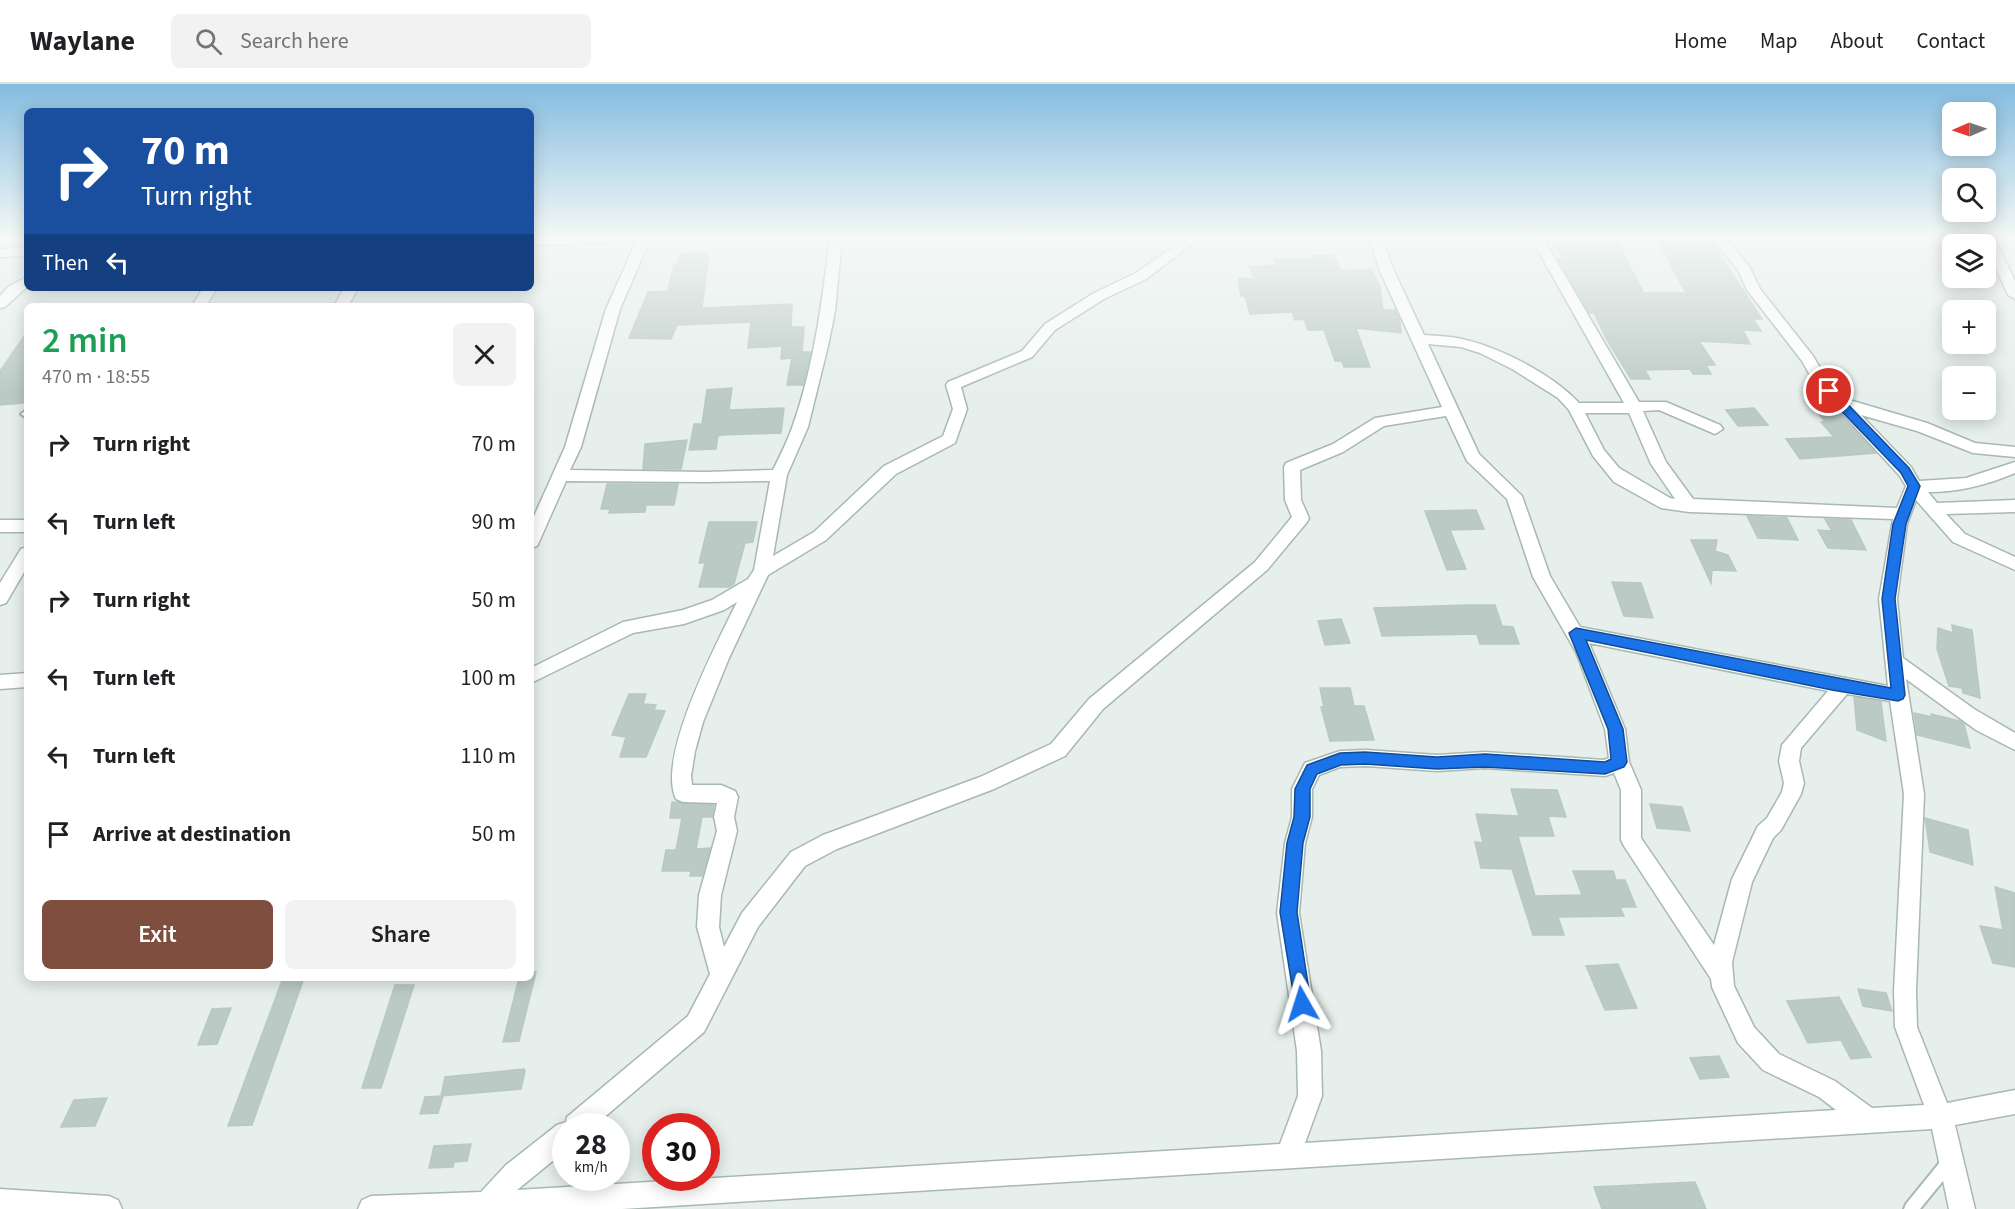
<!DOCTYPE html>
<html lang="en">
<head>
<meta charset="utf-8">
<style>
	:root { --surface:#fff; --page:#f2f2f2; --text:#202124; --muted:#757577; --line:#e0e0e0; --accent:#7f4e3f }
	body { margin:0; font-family:"Source Sans 3",sans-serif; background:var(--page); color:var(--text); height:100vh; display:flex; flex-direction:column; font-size:22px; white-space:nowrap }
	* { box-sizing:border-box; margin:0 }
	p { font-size:20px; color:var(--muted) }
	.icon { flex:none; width:33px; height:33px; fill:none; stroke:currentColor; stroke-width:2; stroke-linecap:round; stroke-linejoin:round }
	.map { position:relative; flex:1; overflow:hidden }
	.side { position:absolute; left:24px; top:219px; width:510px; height:678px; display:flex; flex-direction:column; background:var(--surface); border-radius:9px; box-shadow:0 3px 15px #0003 }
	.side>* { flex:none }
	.guide { position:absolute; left:24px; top:24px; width:510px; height:183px; border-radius:9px; box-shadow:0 3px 15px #0003; background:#1a4fa0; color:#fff; overflow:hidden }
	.needle { width:39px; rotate:268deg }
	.controls { position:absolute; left:1942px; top:18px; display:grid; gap:12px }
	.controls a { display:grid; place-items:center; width:54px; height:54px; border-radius:9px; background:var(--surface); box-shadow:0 3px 15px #0003; font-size:30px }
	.speed { position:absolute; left:552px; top:1029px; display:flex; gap:12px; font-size:30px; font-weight:700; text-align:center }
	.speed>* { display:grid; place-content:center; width:78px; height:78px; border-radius:50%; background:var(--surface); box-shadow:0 3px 15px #0003; line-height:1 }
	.speed small { font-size:15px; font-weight:400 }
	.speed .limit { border:9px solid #d22; background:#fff; color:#111 }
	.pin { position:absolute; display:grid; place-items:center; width:51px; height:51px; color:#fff; margin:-26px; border:3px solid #fff; border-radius:50%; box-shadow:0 2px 6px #0007 }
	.me { position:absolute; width:66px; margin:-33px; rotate:354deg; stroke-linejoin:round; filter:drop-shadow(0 0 4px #0008) }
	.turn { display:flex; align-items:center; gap:21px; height:126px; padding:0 18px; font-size:27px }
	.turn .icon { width:78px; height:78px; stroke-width:2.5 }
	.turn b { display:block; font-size:42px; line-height:51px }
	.then { display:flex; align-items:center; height:57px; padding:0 18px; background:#0003; gap:12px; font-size:22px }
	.round { display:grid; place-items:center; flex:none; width:63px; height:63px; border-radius:9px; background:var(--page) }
	.headline { display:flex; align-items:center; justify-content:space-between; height:102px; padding:0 18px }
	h1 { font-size:36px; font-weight:600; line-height:45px; color:#1e9e55 }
	.primary-button { display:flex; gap:12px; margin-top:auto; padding:12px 18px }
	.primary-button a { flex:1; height:69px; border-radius:9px; background:var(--accent); color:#fff; font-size:24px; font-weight:600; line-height:69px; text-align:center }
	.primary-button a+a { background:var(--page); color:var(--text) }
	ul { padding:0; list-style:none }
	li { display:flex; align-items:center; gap:18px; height:78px; padding:0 18px }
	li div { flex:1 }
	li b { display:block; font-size:22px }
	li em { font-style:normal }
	header { display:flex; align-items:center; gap:36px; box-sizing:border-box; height:84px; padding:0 30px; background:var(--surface); border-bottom:2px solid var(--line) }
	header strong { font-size:28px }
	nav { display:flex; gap:33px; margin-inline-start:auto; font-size:21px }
	.search { width:420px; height:54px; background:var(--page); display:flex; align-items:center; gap:15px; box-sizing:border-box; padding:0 21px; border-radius:9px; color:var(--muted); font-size:22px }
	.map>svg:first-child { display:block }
	.building { fill:#bbcac4; stroke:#b8c9c2; stroke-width:1.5 }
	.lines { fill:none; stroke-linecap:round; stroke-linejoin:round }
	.service-casing { stroke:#a8b8b2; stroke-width:4 }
	.minor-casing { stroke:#a8b8b2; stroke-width:3 }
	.service { fill:#fff; fill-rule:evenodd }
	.minor { fill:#fff; fill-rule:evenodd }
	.route { fill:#1a73e8; stroke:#114b97; stroke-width:1.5 }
</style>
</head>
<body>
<header>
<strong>Waylane</strong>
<div class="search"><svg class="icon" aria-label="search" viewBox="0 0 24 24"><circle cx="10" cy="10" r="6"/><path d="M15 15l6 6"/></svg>Search here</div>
<nav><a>Home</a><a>Map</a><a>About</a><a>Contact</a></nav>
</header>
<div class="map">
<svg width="2015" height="1125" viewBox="0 0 2015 1125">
	<rect width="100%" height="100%" fill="#e6efeb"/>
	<!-- building -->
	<g class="building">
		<path d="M1585,154H1613L1617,158L1644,209H1686L1658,157H1680L1677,154H1709L1762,235H1753L1761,247L1743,246L1750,260L1699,257L1715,281H1706L1711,290H1693L1690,285L1645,286L1650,295H1631L1607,256L1594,229H1589L1558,175H1562L1555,162L1589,161Z"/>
		<path d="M709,169L702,224L792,220L791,243H804L802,268H811L803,301H787L792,274L781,275L782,262L748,264L751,238L677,241L671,255L629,254L648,208L668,207L674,181H678L680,170Z"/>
		<path d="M1333,171L1341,187L1371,185L1380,203L1383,226H1395L1400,237L1401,249L1356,244L1370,283H1344L1342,277H1335L1324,246H1308L1304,235L1295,236L1292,228L1250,230L1245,212H1241L1238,194L1255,195L1249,183L1276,181L1275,175H1312L1310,172Z"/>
		<path d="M27,248V314L23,319L0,321V287Z"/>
		<path d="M732,304L729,326L784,324L781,349L721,351L718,352L716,365L689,366L694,340H702L707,306Z"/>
		<path d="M1805,311H1822L1876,369L1800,375L1786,355L1834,353L1821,338H1825Z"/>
		<path d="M1754,324L1768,341L1738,342L1726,326Z"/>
		<path d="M687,356L681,385H643L645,360Z"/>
		<path d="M607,400H678L674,421H646L645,428L609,429L610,425H601Z"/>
		<path d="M1476,426L1484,445L1450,446L1466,485L1447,486L1425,427Z"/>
		<path d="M1747,432L1787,434L1798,456L1758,454Z"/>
		<path d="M1825,435L1851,436L1866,466L1828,464L1818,446L1832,447Z"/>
		<path d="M709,438H757L753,458L745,459L734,500L729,503H699L705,479H699Z"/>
		<path d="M1691,456H1717L1715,467L1728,471L1736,487L1712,486L1711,499Z"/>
		<path d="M1612,498L1641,499L1653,534L1624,532Z"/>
		<path d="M1469,521H1495L1502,542L1513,543L1519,560H1480L1477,550L1382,552L1374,524Z"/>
		<path d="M1341,535L1350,559L1325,561L1318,537Z"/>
		<path d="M1952,541L1972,546L1980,614L1963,609L1962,604L1949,602L1937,565L1938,544L1953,549Z"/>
		<path d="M1320,604H1350L1354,622H1364L1374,656L1330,657L1321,623H1324Z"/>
		<path d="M629,610H646L643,620L656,621L654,626L665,627L646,673H620L626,653L612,651Z"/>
		<path d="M1854,613L1881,618L1886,657L1857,646Z"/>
		<path d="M1914,629L1932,633L1931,630L1960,637L1964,640L1970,664L1917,651Z"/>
		<path d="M1511,705L1557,706L1566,733L1548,732L1554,752H1518L1535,812L1582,811L1573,787H1613L1616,796H1625L1636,823H1620L1624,832L1558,833L1564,851H1533L1512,785L1481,784L1475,758L1483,759L1476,730L1519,732Z"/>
		<path d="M672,718L714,721L712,733H702L696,765L710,764L702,792H690L691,787H662L666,766H676L682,734H670Z"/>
		<path d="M1650,720L1682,723L1690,747L1657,744Z"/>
		<path d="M1925,734L1968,746L1973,781L1930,768Z"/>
		<path d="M1995,803L2015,809V883L1993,879L1980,842L2003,846Z"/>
		<path d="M1618,880L1637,924L1605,926L1586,882Z"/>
		<path d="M531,887L536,888L519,957L503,958L519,894H531Z"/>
		<path d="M283,894H304L252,1041L228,1042Z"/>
		<path d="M395,901H414L381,1004H362Z"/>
		<path d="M1858,905L1886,909L1892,927L1863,922Z"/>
		<path d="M1839,913L1871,973L1851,975L1841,956L1808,959L1787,917Z"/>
		<path d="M231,924L217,960L198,961L212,925Z"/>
		<path d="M1719,972L1729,993L1700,995L1690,974Z"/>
		<path d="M524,985L525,987L521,1005L441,1012L445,993Z"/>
		<path d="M443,1012L438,1029L420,1030L425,1013Z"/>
		<path d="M107,1014L95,1042L61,1043L74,1016Z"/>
		<path d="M471,1060L467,1077L454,1078L453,1083L429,1084L434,1062Z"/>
		<path d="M1695,1098L1706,1125H1602L1594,1103Z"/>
	</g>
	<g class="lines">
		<defs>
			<g id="service">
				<path d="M25,327L27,328V334L21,330Z"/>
				<path d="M1950,1070L1955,1072L1957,1077L1955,1082L1920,1125H1904L1906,1120L1945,1072Z"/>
			</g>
			<g id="minor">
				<path d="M531,154H658L649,158L620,225L581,363L570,386L705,388L773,386C780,372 787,358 792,344C814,283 822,218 830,154H842L835,227L828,262L808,343L787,391L773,472L814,448L884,382L943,352L953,325L946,301L948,298L1022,267L1045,240L1094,209L1136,189L1186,154H1200L1146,195L1104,215L1055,246L1032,273L961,303L967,325L955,359L896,390L826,456L768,491L729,574L703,638L695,667L691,692L692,701H721L735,707L738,713L734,733L737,747L721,811L719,843L724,863L742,829L791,768L823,751L980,693L1051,660L1089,615L1255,478L1292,433L1285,416L1284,383L1286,379L1333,360L1375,334L1442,323L1380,187L1370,154H1382L1394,187L1424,251C1437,252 1452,252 1466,256C1503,265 1553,291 1579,319H1624L1531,154H1543L1639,318H1666L1720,341L1723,345L1715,350L1659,326L1643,327L1666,378L1693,415L1897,424L1906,402L1899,391L1815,300L1802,277L1747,206L1738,186L1712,154H1725L1749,182L1760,205L1813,272L1826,294L1846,315L1927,339L1975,359L2015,363V373L1973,369L1917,347L1861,331L1911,383L1919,397L1966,394L2015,378V389C1987,401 1959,408 1928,408L1937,419L2015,416V428L1946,430L1965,450L2015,473V486L1953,458L1916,416L1907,440L1897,515L1903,574L1974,625L2015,649V666L1976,646L1906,595L1924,710L1916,907L1917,943L1947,1019L2015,1006V1030L1955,1041L1975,1125H1949L1932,1045L622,1125H358L362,1116L371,1112L481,1108L506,1081L557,1041L566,1038L567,1033L688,932L710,890L697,843L699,811L717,747L714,733L717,719L683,718L676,715C656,674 717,559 737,518L724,526L684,540L633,549L531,599V584L623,538L683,526L712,516L748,495L754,486L770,397L705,398L566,397L539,458L537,462L531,464V439L565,363L606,225L636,158L531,161ZM1428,260L1461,263L1480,269L1512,285L1558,314L1569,326L1593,372L1614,398L1661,424L1689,428L1893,435L1879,515L1888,602L1580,543L1550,492L1522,412L1479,370ZM1585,329H1629L1651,380L1675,415L1670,414L1619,384L1604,366ZM1446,332L1467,377L1507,415L1533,493L1576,568L1605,645L1609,674L1604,676L1485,668L1437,671L1366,666L1340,667L1305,679L1292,705V733L1285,759L1277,829L1297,967L1298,1012L1280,1060L517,1106L566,1066V1042H594L704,948L758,843L805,782L837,765L994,705L1065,672L1103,625L1267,486L1307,438L1309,434L1301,416L1300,386L1343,368L1384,342ZM1589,559L1828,607L1782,661L1779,677L1784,699L1782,708L1767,734L1758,742L1732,795L1714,861L1641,754V706L1629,678L1625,645ZM1847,610L1890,617L1904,710L1894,907L1895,943L1924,1021L1872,1024L1835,997L1779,970L1754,943L1734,902L1732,878L1752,798L1773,754L1781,746L1801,710L1804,699L1799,677L1801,664ZM1366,682L1437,687L1485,684L1605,692L1614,689L1621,706V756L1624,762L1711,895L1712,903L1738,959L1763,986L1819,1013L1836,1026L1305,1059L1322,1012L1321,967L1299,829L1305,759L1312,733V705L1319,691L1340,683Z"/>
				<path d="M1982,154H1994L2015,197V215L2008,211Z"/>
				<path d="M27,164V172L0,173V165Z"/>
				<path d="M27,193V203L5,223L0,224V212L9,202Z"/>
				<path d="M203,204H217L206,222H192Z"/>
				<path d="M344,204H358L348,222H334Z"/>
				<rect x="0" y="436" width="27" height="12"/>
				<path d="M27,463V483L6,519L0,521V499L21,465Z"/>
				<path d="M27,589V603L0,605V591Z"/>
				<path d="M0,1105L109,1112L118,1116L122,1125H0Z"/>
			</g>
		</defs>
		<!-- service casing -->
		<use href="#service" class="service-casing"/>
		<!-- minor casing -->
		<use href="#minor" class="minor-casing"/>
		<!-- service -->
		<use href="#service" class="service"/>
		<!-- minor -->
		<use href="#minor" class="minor"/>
	</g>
	<!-- sky -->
	<linearGradient id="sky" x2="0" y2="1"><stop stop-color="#84bce0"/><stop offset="0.49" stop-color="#f4f8f6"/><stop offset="1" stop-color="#f4f8f6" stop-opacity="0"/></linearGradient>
	<rect width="2015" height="312" fill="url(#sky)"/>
	<!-- route -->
	<path class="route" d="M1829,304L1833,305L1909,384L1920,402L1906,440L1895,515L1905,611L1903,615L1898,617L1832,606L1586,556L1623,645L1627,678L1624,683L1605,690L1485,683L1437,685L1365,680L1341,681L1317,690L1310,705V733L1303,759L1297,828L1311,920L1308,926L1302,928L1296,926L1280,828L1287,759L1294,733L1295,705L1307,681L1340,669L1365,668L1437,673L1485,670L1605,678L1611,675L1608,645L1569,549L1576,544L1891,604L1882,515L1893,440L1908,402L1901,389L1825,310V305Z"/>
</svg>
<div class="controls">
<a><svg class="needle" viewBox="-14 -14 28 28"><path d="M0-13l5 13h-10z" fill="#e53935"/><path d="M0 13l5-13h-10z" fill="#757577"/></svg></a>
<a><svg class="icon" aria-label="search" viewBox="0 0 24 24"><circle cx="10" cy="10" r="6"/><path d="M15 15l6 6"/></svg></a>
<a><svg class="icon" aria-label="layers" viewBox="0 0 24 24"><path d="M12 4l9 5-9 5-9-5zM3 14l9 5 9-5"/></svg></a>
<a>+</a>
<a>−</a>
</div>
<div class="speed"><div>28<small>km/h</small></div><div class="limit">30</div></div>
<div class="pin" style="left:1829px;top:307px;background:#d93025"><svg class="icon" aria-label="arrive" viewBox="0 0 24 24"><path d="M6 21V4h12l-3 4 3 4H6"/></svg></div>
<svg class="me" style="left:1302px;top:920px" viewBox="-20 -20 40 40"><path d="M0-17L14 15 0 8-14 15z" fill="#1a73e8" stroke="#fff" stroke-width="4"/></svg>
<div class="guide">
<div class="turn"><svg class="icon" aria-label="right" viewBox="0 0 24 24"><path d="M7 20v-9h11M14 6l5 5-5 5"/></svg><div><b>70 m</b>Turn right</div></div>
<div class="then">Then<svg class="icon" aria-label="left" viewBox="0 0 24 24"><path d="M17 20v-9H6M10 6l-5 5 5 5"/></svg></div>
</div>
<section class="side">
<div class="headline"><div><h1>2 min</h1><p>470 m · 18:55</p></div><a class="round"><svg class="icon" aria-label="close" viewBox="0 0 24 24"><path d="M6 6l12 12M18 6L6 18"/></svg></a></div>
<ul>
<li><svg class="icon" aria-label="right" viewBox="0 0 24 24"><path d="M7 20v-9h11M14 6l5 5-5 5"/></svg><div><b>Turn right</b></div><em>70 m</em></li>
<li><svg class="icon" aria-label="left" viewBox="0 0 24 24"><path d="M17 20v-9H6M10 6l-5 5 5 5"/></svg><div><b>Turn left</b></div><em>90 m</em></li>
<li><svg class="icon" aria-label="right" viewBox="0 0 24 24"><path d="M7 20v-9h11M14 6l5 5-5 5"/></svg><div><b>Turn right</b></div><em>50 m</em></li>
<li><svg class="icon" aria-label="left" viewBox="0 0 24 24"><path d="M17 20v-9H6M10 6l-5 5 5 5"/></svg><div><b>Turn left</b></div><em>100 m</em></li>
<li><svg class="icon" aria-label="left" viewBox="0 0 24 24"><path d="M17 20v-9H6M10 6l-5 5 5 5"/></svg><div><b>Turn left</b></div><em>110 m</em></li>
<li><svg class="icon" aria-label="arrive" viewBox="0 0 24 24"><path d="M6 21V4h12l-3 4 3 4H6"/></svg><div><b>Arrive at destination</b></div><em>50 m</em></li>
</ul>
<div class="primary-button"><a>Exit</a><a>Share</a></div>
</section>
</div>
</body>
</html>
